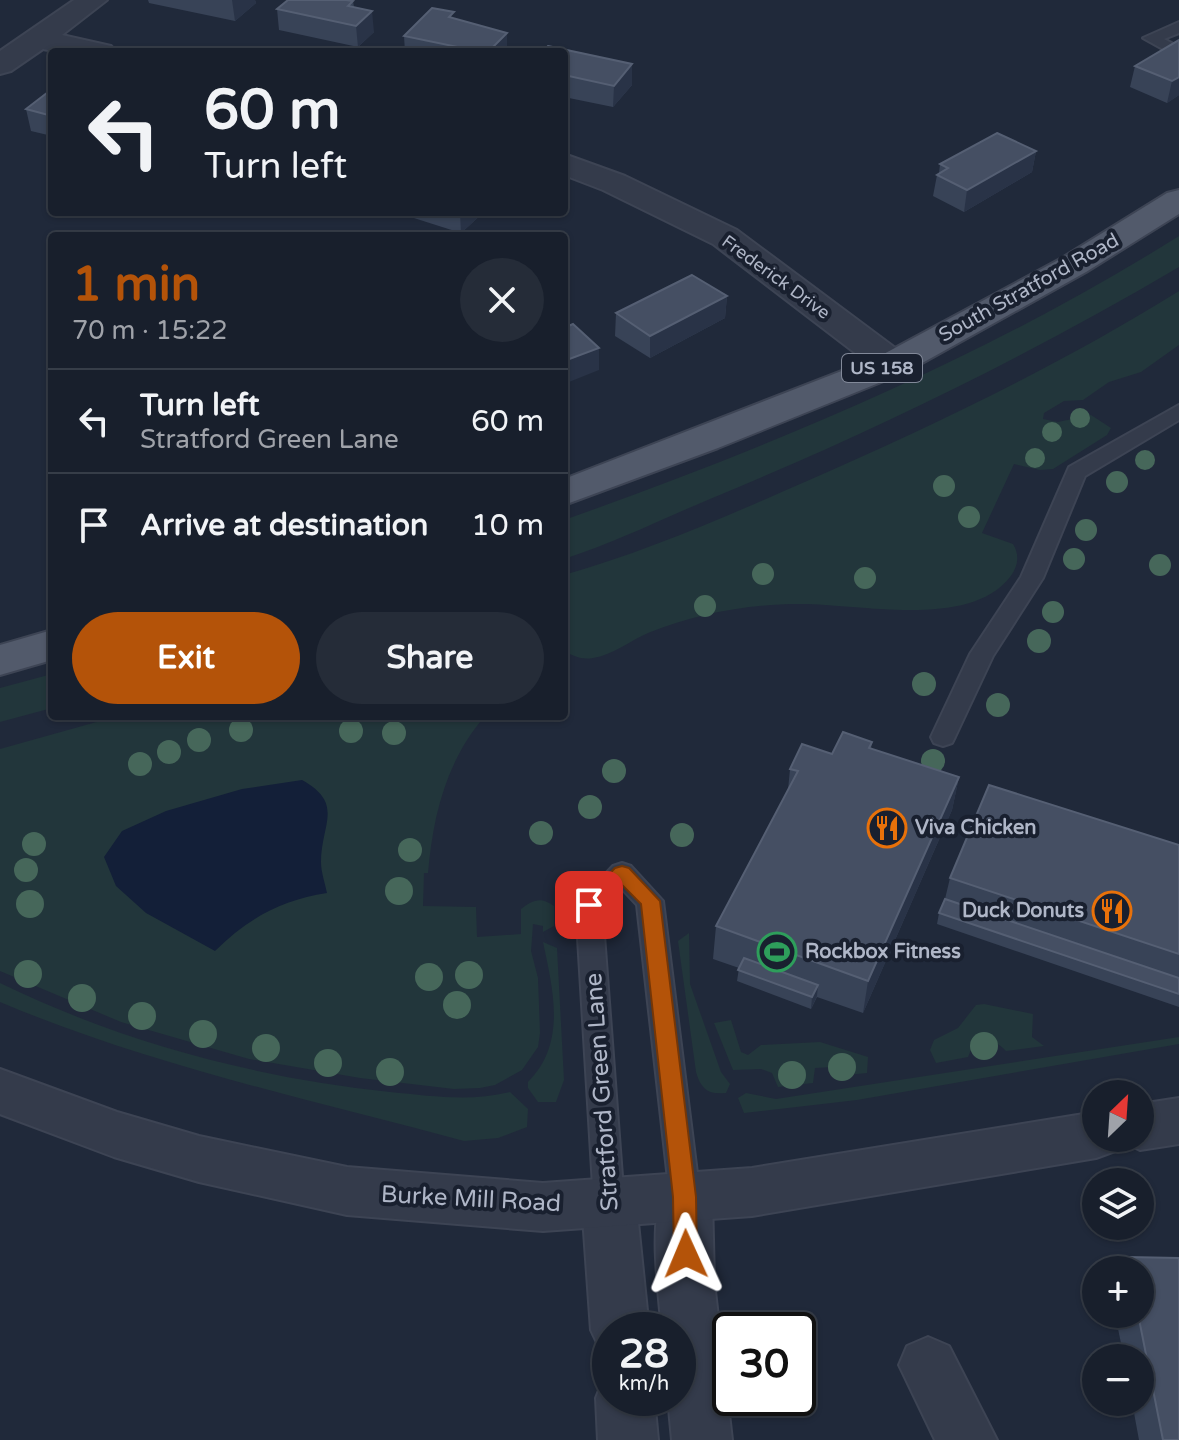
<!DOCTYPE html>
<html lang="en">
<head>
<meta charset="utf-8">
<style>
	:root { --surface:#181f2c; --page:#252c38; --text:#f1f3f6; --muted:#9fa2a9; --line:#363d48; --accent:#b45309 }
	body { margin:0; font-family:"Varela Round",sans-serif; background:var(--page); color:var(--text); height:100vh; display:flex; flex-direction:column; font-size:30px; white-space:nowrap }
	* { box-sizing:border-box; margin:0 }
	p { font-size:26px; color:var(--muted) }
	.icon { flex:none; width:44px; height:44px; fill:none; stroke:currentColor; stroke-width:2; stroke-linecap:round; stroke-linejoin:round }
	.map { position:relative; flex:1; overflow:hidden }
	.sheet { position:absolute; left:48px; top:232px; width:520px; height:488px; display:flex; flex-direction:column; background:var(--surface); border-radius:8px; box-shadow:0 2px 6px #0004,0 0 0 2px var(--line) }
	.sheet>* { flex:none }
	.banner { position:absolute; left:48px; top:48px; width:520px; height:168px; border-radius:8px; box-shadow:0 2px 6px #0004,0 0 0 2px var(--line); background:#181f2c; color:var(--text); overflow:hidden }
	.needle { width:52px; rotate:25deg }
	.tools { position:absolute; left:1082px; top:1080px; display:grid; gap:16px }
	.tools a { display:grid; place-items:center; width:72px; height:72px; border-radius:50%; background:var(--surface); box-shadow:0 2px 6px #0004,0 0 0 2px var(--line); font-size:40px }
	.speed { position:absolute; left:592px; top:1312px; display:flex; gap:16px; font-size:40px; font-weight:700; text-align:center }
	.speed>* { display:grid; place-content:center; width:104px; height:104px; border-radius:50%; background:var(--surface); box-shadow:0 2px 6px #0004,0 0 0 2px var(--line); line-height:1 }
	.speed small { font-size:20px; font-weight:400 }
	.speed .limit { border:4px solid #111; border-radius:12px; background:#fff; color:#111 }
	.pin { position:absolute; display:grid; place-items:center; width:68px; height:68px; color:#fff; margin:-34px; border-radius:16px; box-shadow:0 4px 12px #0006 }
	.me { position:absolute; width:88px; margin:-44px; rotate:359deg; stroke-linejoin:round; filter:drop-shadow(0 0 6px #0008) }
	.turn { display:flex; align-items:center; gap:28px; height:168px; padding:0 24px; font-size:36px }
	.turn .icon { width:104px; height:104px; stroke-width:2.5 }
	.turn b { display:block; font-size:56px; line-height:68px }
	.round { display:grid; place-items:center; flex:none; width:84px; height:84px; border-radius:42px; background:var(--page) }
	.overview { display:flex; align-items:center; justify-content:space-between; height:136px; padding:0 24px }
	h1 { font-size:48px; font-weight:800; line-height:60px; color:var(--accent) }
	.action { display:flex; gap:16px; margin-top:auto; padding:16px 24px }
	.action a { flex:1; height:92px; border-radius:48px; background:var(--accent); color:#fff; font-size:32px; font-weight:800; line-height:92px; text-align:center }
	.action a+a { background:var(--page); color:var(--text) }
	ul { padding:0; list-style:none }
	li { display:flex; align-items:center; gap:24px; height:104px; padding:0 24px; border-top:2px solid var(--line) }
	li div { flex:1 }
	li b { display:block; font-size:30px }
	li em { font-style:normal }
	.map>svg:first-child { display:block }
	.green { fill:#22363b }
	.water { fill:#131f38 }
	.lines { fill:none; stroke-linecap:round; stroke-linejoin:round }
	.service-casing { stroke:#3d4454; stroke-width:4 }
	.minor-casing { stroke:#3d4454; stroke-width:4 }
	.tertiary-casing { stroke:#3d4454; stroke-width:4 }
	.primary-casing { stroke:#3d4454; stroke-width:4 }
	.service { fill:#343b4b; fill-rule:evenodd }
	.minor { fill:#343b4b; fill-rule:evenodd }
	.tertiary { fill:#343b4b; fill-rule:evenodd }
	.primary { fill:#525a6b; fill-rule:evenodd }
	.tree { fill:#46675a }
	.wall { fill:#384357 }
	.shaded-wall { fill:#293347 }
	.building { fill:#454f63; stroke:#555f73; stroke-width:2 }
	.route { fill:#b45309; stroke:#753606; stroke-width:2 }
	.labels { text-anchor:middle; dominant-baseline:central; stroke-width:8; stroke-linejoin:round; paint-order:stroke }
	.far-street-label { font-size:18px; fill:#afb6c7; stroke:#19202f }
	.shield { fill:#19202f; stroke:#828999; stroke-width:2 }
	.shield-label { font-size:18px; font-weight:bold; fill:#afb6c7 }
	.street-label { font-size:20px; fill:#afb6c7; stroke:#19202f }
	.poi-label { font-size:20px; font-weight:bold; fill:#afb6c7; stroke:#19202f; text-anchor:start }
	.near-street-label { font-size:24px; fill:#afb6c7; stroke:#19202f }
</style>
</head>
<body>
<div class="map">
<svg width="1179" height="1440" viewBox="0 0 1179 1440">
	<rect width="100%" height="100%" fill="#20293a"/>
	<!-- green -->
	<g class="green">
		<path d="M1179,236V267C1028,356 872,432 710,499C662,519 614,543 564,559V520C776,445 988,356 1179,236Z"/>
		<path d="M1179,291V345L1141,372L1109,382L1083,400L1064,401L1044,413L1043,419L1058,422L1091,415L1111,428L1107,435L1053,469L1040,470L1014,464L982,533L1013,544C1020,555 1018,567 1010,577C969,630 857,603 798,604C748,604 695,614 648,633C630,641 612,655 593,658C581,660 574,656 564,651V575C648,551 727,516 807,481C935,425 1060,365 1179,291Z"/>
		<path d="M52,674V708L0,722V688Z"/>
		<path d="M118,716H485C446,761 433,816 428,873H424L423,906L476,907L477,937L521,934V909C532,900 541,896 554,906V926L543,932V926L533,924L531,951L538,978L540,1033L538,1047L522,1070L495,1085L480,1088L454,1089L360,1078L249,1059L121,1022L0,971V749Z"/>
		<path d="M689,933L690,984L721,1072L730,1084L726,1093C708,1095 701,1089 696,1072L678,941Z"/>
		<path d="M543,942L557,948L564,1080L556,1102H538L528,1088V1082C567,1043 553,990 543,942Z"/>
		<path d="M0,983C121,1042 256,1078 390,1092C432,1096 469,1102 510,1092L528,1109L527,1127L498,1138L464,1141C308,1099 149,1065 0,1002Z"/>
		<path d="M984,1004L1033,1014L1032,1037L1044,1046L1006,1051C998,1042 987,1037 975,1040L968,1057L936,1063L930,1050L934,1040L958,1028L976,1005Z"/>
		<path d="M731,1020L741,1052L748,1055L761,1045L820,1042L868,1057L867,1073L847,1075L848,1065L841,1062L832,1067L815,1068L813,1083L778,1087L772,1073L761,1069L733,1070L714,1023Z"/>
		<path d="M1179,1037V1044L857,1100L744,1113L738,1098L746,1093L776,1099Z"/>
	</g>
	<!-- water -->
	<path class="water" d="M302,780C345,804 321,824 321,862C321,872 325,883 327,893C281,900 247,919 215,951L146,913L116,886L104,857L122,831L166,811L242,789Z"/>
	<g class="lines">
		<defs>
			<g id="service">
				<path d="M1179,22V33L1164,39L1179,47V58L1143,38Z"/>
				<path d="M1179,405V420L1085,476L1043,578L993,656L955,737L952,743L943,746L934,743L931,737L970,654L1021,577L1069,467Z"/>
				<path d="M622,863L631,866L663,901L700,1197L695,1206L685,1210L675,1206L670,1197L637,905L622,889L602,908L624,1203L620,1212L609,1216L598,1212L594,1203L576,905L613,866Z"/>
			</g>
			<g id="minor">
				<path d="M74,0H107L62,35L111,46L116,52H58L43,49L11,71L0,74V51Z"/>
				<path d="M564,154L625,176L737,230L906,356L911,364L906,372L893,375L880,372L713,244L603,190L564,175Z"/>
				<path d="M685,1173L704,1180L712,1197L714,1282L732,1440H672L668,1398H678V1330H662C658,1287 648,1218 666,1180Z"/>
				<path d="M609,1179L628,1186L636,1203L649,1330H610V1353L600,1349L591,1330L582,1203L590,1186Z"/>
				<path d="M928,1337L949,1346L997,1440H935L899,1365L907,1346Z"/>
				<path d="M610,1376V1398H654L658,1440H598L596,1398L604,1378Z"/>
			</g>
			<path id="tertiary" d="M0,1069L117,1112L199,1136L347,1167L543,1183L752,1168L1096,1112V1138H1140V1104L1179,1098V1144L1140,1150L1120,1140L1115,1151L1096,1158L752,1216L543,1231L347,1215L199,1182L114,1157L0,1114Z"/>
			<g id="primary">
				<path d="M1179,190V214L1086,272L906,372L718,448L564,505V479L880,356L1062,258L1167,193Z"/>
				<path d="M52,630V660L0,675V645Z"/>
			</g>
		</defs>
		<!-- service casing -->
		<use href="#service" class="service-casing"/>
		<!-- minor casing -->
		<use href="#minor" class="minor-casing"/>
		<!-- tertiary casing -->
		<use href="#tertiary" class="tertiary-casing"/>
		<!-- primary casing -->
		<use href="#primary" class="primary-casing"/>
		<!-- service -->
		<use href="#service" class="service"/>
		<!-- minor -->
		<use href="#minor" class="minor"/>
		<!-- tertiary -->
		<use href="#tertiary" class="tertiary"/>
		<!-- primary -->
		<use href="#primary" class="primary"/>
	</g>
	<!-- trees -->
	<g class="tree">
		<circle cx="1080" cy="418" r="10"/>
		<circle cx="1052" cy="432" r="10"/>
		<circle cx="1035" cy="458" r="10"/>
		<circle cx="1145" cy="460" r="10"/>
		<circle cx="1117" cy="482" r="11"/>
		<circle cx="944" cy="486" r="11"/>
		<circle cx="969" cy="517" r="11"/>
		<circle cx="1086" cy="530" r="11"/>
		<circle cx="1074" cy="559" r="11"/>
		<circle cx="1160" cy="565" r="11"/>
		<circle cx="763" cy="574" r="11"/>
		<circle cx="865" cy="578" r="11"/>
		<circle cx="705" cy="606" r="11"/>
		<circle cx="1053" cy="612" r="11"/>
		<circle cx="1039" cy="641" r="12"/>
		<circle cx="924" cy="684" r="12"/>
		<circle cx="998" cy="705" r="12"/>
		<circle cx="241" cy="730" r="12"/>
		<circle cx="351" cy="731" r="12"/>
		<circle cx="394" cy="733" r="12"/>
		<circle cx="199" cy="740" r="12"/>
		<circle cx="169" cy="752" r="12"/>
		<circle cx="933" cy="761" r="12"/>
		<circle cx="140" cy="764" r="12"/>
		<circle cx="614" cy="771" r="12"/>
		<circle cx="590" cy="807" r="12"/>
		<circle cx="541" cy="833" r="12"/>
		<circle cx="682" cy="835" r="12"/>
		<circle cx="34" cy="844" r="12"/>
		<circle cx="410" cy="850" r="12"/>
		<circle cx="26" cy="870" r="12"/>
		<circle cx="399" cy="891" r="14"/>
		<circle cx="30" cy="904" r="14"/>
		<circle cx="28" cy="974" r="14"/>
		<circle cx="469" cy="975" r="14"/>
		<circle cx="429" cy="977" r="14"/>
		<circle cx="82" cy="998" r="14"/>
		<circle cx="457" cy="1005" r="14"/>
		<circle cx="142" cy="1016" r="14"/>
		<circle cx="203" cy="1034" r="14"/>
		<circle cx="984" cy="1046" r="14"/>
		<circle cx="266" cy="1048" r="14"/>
		<circle cx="328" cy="1063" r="14"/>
		<circle cx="842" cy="1067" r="14"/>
		<circle cx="390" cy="1072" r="14"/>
		<circle cx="792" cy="1075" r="14"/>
	</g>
	<!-- wall -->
	<g class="wall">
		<path d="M148,0H255L256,3L235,21L149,3Z"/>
		<path d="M353,1L354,7L374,32L358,47L279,30L277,9Z"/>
		<path d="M455,19L507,33V52H405L404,36Z"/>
		<path d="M1179,40V95L1167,103L1130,87L1135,66Z"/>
		<path d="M564,52L632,64V85L613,107L564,97Z"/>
		<path d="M52,89V136L31,131L26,109Z"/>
		<path d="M1036,151L1032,172L964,212L933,196L937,175L939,173L940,164Z"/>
		<path d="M395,212H484L461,233Z"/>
		<path d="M727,296L725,318L650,358L615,336L616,313Z"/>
		<path d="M872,742L871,749L959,777L952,810L863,1013L817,997L811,1009L737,981L739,968L713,959L716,926L788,790L790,769Z"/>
		<path d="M1179,845V1007L937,924L939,913L945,899L950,878Z"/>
		<path d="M1127,1257L1179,1258V1440H1139L1132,1402H1140V1358H1124L1115,1314H1140V1270H1122Z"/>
	</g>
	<!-- shaded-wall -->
	<g class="shaded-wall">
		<path d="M232,0H255L256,3L235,21Z"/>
		<path d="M372,11L374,32L358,47L356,26Z"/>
		<path d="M507,33V52H488Z"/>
		<path d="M632,64V85L613,107L614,86Z"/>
		<path d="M1179,77V95L1167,103L1172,81Z"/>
		<path d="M1036,151L1032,172L964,212L967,190Z"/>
		<path d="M460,212H484L461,233Z"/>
		<path d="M727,296L725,318L650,358V336Z"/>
		<path d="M599,348V370L564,384V361Z"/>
		<path d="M959,777L952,810L863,1013L868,981Z"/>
		<path d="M818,985L817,996L811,1009L812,997Z"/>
	</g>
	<!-- building -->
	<g class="building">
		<path d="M288,0H346L353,1L348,6L372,11L356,26L277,9Z"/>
		<path d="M432,8L454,12L449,17L507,33L488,52H482L404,36Z"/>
		<path d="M1179,40V77L1172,81L1135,66Z"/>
		<path d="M548,46L632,64L614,86L564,75V52H543Z"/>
		<path d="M52,89V116L26,109Z"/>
		<path d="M997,133L1036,151L967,190L937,175L948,168L940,164Z"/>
		<path d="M692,275L727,296L650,336L616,313Z"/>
		<path d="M573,324L599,348L564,361V328Z"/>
		<path d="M843,732L872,742L869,748L959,777L868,981L716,926L798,771L790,769L802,744L832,754Z"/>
		<path d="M989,785L1179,845V954L950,878Z"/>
		<path d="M945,899L1179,978V994L939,913Z"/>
		<path d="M744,958L818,985L812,997L738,970Z"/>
		<path d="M1127,1257L1179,1258V1440H1163L1138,1314H1140V1270H1129Z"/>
	</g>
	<!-- route -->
	<path class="route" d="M622,866L629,868L660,901L696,1197L697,1254L694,1261L686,1264L677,1261L674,1254L673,1197L641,904L622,885L596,910H582L579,905L615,868Z"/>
	<!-- icons -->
	<defs>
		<symbol id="restaurant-ring" viewBox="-11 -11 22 22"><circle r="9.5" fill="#19202f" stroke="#e8710a" stroke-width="1.5"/><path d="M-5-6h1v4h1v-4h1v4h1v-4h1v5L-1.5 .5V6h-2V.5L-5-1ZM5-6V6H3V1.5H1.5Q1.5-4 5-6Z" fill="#e8710a"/></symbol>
		<symbol id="stadium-ring" viewBox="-11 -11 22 22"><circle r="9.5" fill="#19202f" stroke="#2e9e5b" stroke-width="1.5"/><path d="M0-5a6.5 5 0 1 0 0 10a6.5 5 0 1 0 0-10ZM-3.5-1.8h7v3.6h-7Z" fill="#2e9e5b"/></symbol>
	</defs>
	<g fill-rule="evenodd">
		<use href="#restaurant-ring" x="865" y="806" width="44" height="44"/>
		<use href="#restaurant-ring" x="1090" y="889" width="44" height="44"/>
		<use href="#stadium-ring" x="755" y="930" width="44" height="44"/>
	</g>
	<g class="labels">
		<!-- far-street labels -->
		<g class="far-street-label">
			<text transform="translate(776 277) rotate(36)">Frederick Drive</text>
		</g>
		<!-- shield labels -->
		<rect class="shield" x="842" y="354" width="80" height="28" rx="6"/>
		<g class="shield-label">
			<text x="882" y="368">US 158</text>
		</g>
		<!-- street labels -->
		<g class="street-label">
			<text transform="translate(1029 288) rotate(-29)">South Stratford Road</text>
		</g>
		<!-- poi labels -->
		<g class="poi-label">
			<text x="915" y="828">Viva Chicken</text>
			<text x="1084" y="911" text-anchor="end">Duck Donuts</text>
			<text x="805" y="952">Rockbox Fitness</text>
		</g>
		<!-- near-street labels -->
		<g class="near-street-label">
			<text transform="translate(602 1092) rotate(-94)">Stratford Green Lane</text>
			<text transform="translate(471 1199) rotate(3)">Burke Mill Road</text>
		</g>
	</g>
</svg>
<div class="tools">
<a><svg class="needle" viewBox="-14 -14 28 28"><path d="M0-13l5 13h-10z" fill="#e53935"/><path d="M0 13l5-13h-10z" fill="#9fa2a9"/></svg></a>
<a><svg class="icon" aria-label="layers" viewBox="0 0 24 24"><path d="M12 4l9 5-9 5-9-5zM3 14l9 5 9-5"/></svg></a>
<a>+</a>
<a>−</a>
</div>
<div class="speed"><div>28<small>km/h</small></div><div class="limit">30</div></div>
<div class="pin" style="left:589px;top:905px;background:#d93025"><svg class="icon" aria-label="arrive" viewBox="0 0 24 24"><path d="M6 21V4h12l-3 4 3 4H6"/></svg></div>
<svg class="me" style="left:686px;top:1254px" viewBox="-20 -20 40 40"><path d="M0-17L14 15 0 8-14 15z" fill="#b45309" stroke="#fff" stroke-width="4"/></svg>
<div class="banner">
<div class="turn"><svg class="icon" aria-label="left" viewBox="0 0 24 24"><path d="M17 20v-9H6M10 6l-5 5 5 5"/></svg><div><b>60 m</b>Turn left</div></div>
</div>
<section class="sheet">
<div class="overview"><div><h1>1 min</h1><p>70 m · 15:22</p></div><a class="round"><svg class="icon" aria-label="close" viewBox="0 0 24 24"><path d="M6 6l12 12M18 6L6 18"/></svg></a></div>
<ul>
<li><svg class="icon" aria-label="left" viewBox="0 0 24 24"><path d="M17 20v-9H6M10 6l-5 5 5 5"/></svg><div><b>Turn left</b><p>Stratford Green Lane</p></div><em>60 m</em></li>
<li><svg class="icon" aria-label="arrive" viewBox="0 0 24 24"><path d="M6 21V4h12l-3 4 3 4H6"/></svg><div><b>Arrive at destination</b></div><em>10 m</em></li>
</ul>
<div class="action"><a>Exit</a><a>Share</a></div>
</section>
</div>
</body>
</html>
